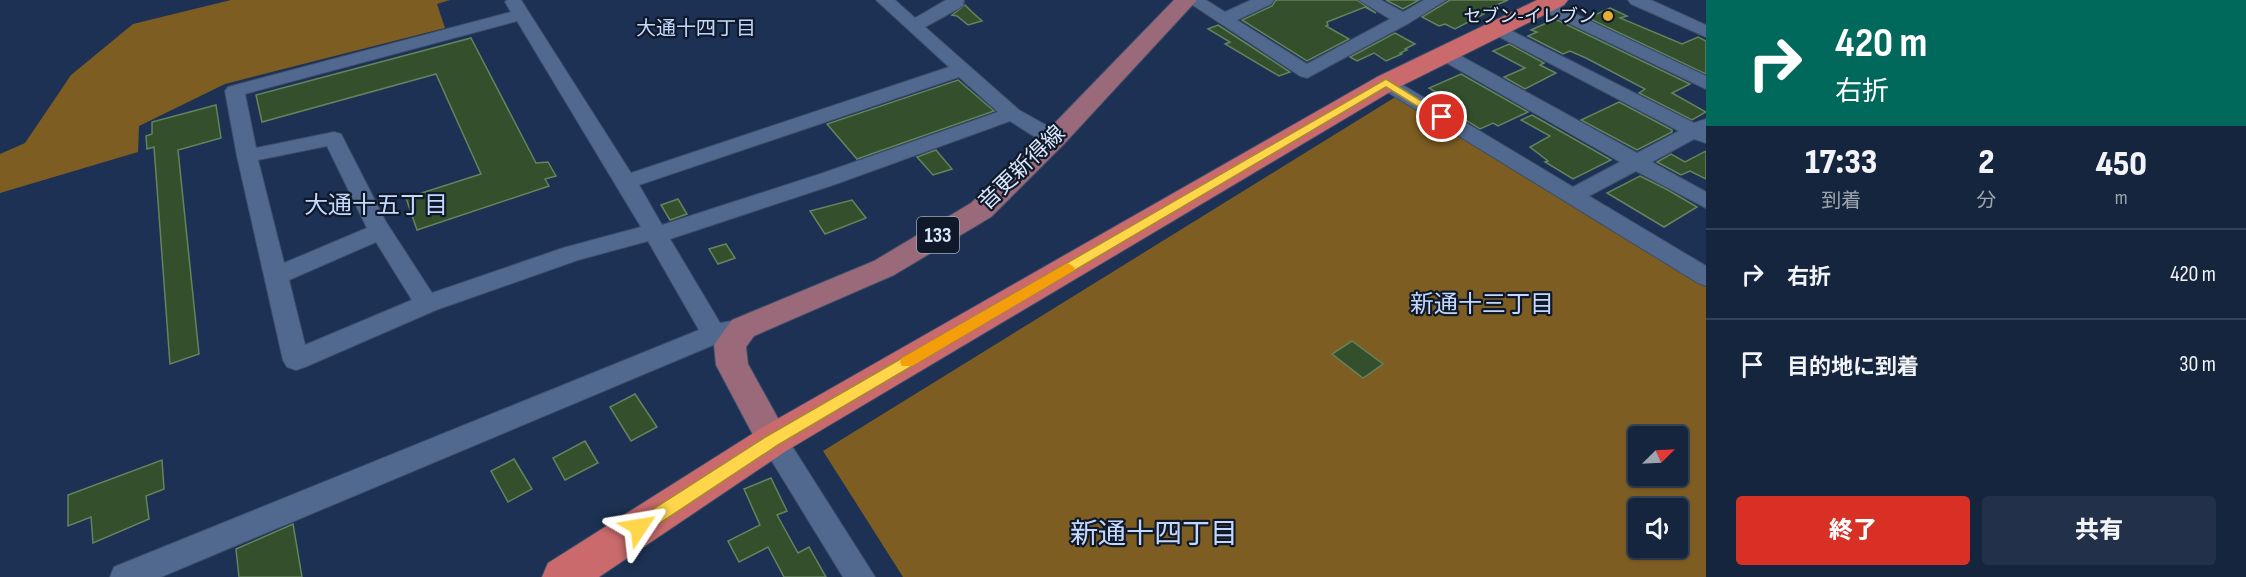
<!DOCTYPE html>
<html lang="ja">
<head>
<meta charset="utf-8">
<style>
	:root { --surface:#15253e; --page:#223149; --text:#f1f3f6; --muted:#9da5b0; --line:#344258; --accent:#d93025 }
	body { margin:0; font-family:"Sofia Sans Condensed","Noto Sans JP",sans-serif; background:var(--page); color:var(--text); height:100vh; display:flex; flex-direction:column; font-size:22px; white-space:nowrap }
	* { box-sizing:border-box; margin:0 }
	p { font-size:20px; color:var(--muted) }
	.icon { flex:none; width:33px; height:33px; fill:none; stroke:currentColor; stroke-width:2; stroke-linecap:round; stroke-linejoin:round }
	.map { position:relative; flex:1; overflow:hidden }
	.sheet { display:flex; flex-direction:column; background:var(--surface); width:540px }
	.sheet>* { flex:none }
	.top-card { background:#00695c; color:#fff; overflow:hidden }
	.needle { width:39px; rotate:66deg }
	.controls { position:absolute; left:1628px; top:426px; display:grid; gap:12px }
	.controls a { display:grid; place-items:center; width:60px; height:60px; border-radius:6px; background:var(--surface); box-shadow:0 2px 4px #0004,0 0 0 2px var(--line); font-size:30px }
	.pin { position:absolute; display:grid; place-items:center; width:51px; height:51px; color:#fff; margin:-26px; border:3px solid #fff; border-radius:50%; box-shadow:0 2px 6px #0007 }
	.me { position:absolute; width:66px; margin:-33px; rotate:57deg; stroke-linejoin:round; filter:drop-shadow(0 0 4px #0008) }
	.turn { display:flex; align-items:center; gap:21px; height:126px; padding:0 30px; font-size:27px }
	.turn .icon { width:78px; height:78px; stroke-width:2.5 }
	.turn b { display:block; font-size:42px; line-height:51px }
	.eta { display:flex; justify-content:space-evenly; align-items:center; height:102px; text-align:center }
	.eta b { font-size:36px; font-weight:800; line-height:42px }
	.cta { display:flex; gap:12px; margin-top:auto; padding:12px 30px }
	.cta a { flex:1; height:69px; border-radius:6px; background:var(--accent); color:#fff; font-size:24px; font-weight:800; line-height:69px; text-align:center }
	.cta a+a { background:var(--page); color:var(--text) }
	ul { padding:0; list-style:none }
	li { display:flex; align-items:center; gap:18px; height:90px; padding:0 30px; border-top:2px solid var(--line) }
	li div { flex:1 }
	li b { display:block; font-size:22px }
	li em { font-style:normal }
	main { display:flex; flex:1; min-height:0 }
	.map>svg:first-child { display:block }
	.forest { fill:#7d5d22; fill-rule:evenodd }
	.building { fill:#334f2c; stroke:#64835e; stroke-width:1.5 }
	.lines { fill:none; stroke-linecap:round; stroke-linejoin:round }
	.minor-casing { stroke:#3c4e6a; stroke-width:2 }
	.major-casing { stroke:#3c4e6a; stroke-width:2 }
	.highway-casing { stroke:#3c4e6a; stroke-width:2 }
	.minor { fill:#52698f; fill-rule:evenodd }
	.major { fill:#9a6a7a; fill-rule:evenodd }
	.highway { fill:#ca6a6c; fill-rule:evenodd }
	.route { fill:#ffd54a; stroke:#a68a30; stroke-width:1.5 }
	.slow { fill:#f59e0b }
	.poi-dot { fill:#e7ac37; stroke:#101929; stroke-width:2 }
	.labels { text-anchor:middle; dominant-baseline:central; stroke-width:4.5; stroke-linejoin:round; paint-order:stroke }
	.far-poi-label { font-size:18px; fill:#d9e7fd; stroke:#101929; text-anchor:end }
	.far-neighbourhood-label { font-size:20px; fill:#c3d8fb; stroke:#101929 }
	.shield { fill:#101929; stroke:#9da9bd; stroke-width:1.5 }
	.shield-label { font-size:21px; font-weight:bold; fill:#d9e7fd }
	.street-label { font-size:22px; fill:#d9e7fd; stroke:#101929 }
	.neighbourhood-label { font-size:24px; fill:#c3d8fb; stroke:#101929 }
	.near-neighbourhood-label { font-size:28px; fill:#c3d8fb; stroke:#101929 }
</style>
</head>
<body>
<main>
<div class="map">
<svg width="1706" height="577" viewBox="0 0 1706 577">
	<rect width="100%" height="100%" fill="#1c3153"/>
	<!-- forest -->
	<g class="forest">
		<path d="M231,0H450L437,4L445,28L225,84L139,126L138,152L0,193V154L25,143L71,75L133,24Z"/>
		<path d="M1397,96L1706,285V577H903L823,451ZM1638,436H1677V476H1638ZM1638,508H1677V548H1638Z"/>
	</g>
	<!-- building -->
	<g class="building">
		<path d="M1276,0H1357L1376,13L1365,7L1327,22L1328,25L1326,26L1349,39L1307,61L1242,20L1272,6Z"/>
		<path d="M1386,0H1419L1403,9Z"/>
		<path d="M1450,0H1508L1480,12L1484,14L1455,29L1445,24L1439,26L1422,17Z"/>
		<path d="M965,5L972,12L982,21L968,25L957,16L952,15Z"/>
		<path d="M1610,8L1627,16L1620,18L1682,44L1698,37L1706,41V74L1588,18Z"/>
		<path d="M1555,19L1690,84L1672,93L1706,112L1692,120L1639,93L1645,89L1586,58L1570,51L1563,54L1528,36L1537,32L1531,30Z"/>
		<path d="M1218,25L1290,72L1279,76L1225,44L1230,42L1208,29Z"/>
		<path d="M1395,33L1415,44L1405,49L1407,50L1400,53L1402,54L1386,61L1374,53L1357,61L1350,57Z"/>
		<path d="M471,38L536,163L548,162L556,176L545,179L549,186L417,230L406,198L481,174L436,74L262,122L256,95Z"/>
		<path d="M1509,44L1544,63L1540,65L1556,73L1525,89L1504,77L1525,68L1493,51Z"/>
		<path d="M1461,74L1528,112L1498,126L1493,123L1480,129L1456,114L1466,110L1429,88Z"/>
		<path d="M958,80L994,111L857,159L827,124Z"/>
		<path d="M1619,102L1672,130V132L1637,150L1581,120Z"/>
		<path d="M216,105L221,138L178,150L199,354L170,364L154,147L147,149L146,136L152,134V122Z"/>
		<path d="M1532,115L1611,160L1573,179L1545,162L1548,161L1530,147L1550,136L1521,120Z"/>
		<path d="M936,150L952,169L933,175L917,157Z"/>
		<path d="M1706,151V179L1690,171L1681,175L1657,162L1671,154L1685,162Z"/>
		<path d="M1640,176L1668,190L1697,207L1664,227L1607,193Z"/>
		<path d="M678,199L687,214L670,220L661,205Z"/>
		<path d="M852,200L866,218L825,234L810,211Z"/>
		<path d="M726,244L735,258L718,264L709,249Z"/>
		<path d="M1352,341L1383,364L1363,378L1332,354Z"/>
		<path d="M635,394L657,427L631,441L610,407Z"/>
		<path d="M585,441L598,463L565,480L553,458Z"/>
		<path d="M514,459L532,489L508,502L491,471Z"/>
		<path d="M162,460L164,489L146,496L149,519L93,543L91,517L68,526V495Z"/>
		<path d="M771,478L787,511L777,515L798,553L809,547L826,577H784L768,547L739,562L728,541L760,525L744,489Z"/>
		<path d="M293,524L302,577H239L236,549Z"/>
	</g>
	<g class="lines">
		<defs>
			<g id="minor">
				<path d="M507,0H521L631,173L949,67L876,0H895L915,18L946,0H964L963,6L925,27L1019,110L1062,134L1065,138L1062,142C1045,147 1025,130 1010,121L836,184L670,239L720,323L743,319L752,321L755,328L752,335L718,343L161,577H110L114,567L699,330L648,241L578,260L436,310L305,367L296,370L287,367L283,360L237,156L225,91L228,87L511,12L505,2ZM517,21L641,227L563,248L432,293L386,222L341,134L334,132L256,148L245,94ZM959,77L998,112L820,174L662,225L639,185ZM327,146L367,228L284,263L258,160ZM376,242L412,300L305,345L289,280Z"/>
				<path d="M1185,0H1206L1225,12L1251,0H1274L1271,4L1237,20L1307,64L1390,19L1359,0H1381L1403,12L1424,0H1446L1409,23L1307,78L1300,76Z"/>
				<path d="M1546,0L1706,76V89L1539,9L1536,5L1539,1Z"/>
				<path d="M1628,0H1651L1706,25V37L1631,4Z"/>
				<path d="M1498,24L1694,123L1706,119V143L1694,139L1652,162L1706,192V208L1636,171L1589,196L1706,266V286L1698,283L1379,87L1376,83L1379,79H1393L1573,187L1620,162L1438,58L1435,54L1438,50H1450L1637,153L1679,131L1492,33L1489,29L1492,25Z"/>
				<path d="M773,428L783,432L875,577H843L759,440L763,432Z"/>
			</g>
			<path id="major" d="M1174,0H1197L1064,144L991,217L894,275L754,336L746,347L748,364L790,440L785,450L773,455L761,450L716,365L714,345L732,320L874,261L971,203L1046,132Z"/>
			<path id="highway" d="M1537,0H1568L1564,5L1395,89L786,451L599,577H542L548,563L760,429L1377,77Z"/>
		</defs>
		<!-- minor casing -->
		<use href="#minor" class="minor-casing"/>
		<!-- major casing -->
		<use href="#major" class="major-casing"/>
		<!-- highway casing -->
		<use href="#highway" class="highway-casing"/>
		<!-- minor -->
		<use href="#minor" class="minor"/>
		<!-- major -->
		<use href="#major" class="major"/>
		<!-- highway -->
		<use href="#highway" class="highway"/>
	</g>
	<!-- route -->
	<path class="route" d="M1386,79L1447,117L1446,119H1438L1386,87L778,445L645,533L639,535L633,533L631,527L633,522L767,436Z"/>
	<!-- slow -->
	<path class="slow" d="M1068,263L1075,268L1073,271L912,366H902L900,362L902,358Z"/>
	<!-- markers -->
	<circle class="poi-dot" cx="1608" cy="16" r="6"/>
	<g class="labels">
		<!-- far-poi labels -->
		<g class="far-poi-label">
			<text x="1596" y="16">セブン-イレブン</text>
		</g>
		<!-- far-neighbourhood labels -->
		<g class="far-neighbourhood-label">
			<text x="696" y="29">大通十四丁目</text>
		</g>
		<!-- shield labels -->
		<rect class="shield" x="917" y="217" width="42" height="36" rx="4.5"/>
		<g class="shield-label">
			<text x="938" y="235">133</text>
		</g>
		<!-- street labels -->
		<g class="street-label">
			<text transform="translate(1022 168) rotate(-44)">音更新得線</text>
		</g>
		<!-- neighbourhood labels -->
		<g class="neighbourhood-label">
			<text x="376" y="205">大通十五丁目</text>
			<text x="1482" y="304">新通十三丁目</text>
		</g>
		<!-- near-neighbourhood labels -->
		<g class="near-neighbourhood-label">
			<text x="1154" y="534">新通十四丁目</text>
		</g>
	</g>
</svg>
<div class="controls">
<a><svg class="needle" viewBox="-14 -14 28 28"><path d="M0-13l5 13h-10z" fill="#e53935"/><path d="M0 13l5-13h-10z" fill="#9da5b0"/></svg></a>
<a><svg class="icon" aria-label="sound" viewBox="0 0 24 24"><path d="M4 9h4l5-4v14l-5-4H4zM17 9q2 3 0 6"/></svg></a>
</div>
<div class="pin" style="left:1442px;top:117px;background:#d93025"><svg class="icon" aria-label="arrive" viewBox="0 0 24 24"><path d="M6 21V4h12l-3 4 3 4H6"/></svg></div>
<svg class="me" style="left:639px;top:527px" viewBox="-20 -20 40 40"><path d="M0-17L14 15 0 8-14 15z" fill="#ffd54a" stroke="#fff" stroke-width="4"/></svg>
</div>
<section class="sheet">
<div class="top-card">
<div class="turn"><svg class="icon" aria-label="right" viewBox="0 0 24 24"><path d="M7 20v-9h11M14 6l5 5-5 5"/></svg><div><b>420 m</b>右折</div></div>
</div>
<div class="eta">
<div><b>17:33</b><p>到着</p></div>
<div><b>2</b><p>分</p></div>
<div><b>450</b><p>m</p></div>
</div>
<ul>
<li><svg class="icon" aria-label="right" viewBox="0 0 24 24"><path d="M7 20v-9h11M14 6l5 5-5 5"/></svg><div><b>右折</b></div><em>420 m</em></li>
<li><svg class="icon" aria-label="arrive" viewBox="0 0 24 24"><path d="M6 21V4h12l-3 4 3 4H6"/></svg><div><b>目的地に到着</b></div><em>30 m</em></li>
</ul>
<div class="cta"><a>終了</a><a>共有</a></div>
</section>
</main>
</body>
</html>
